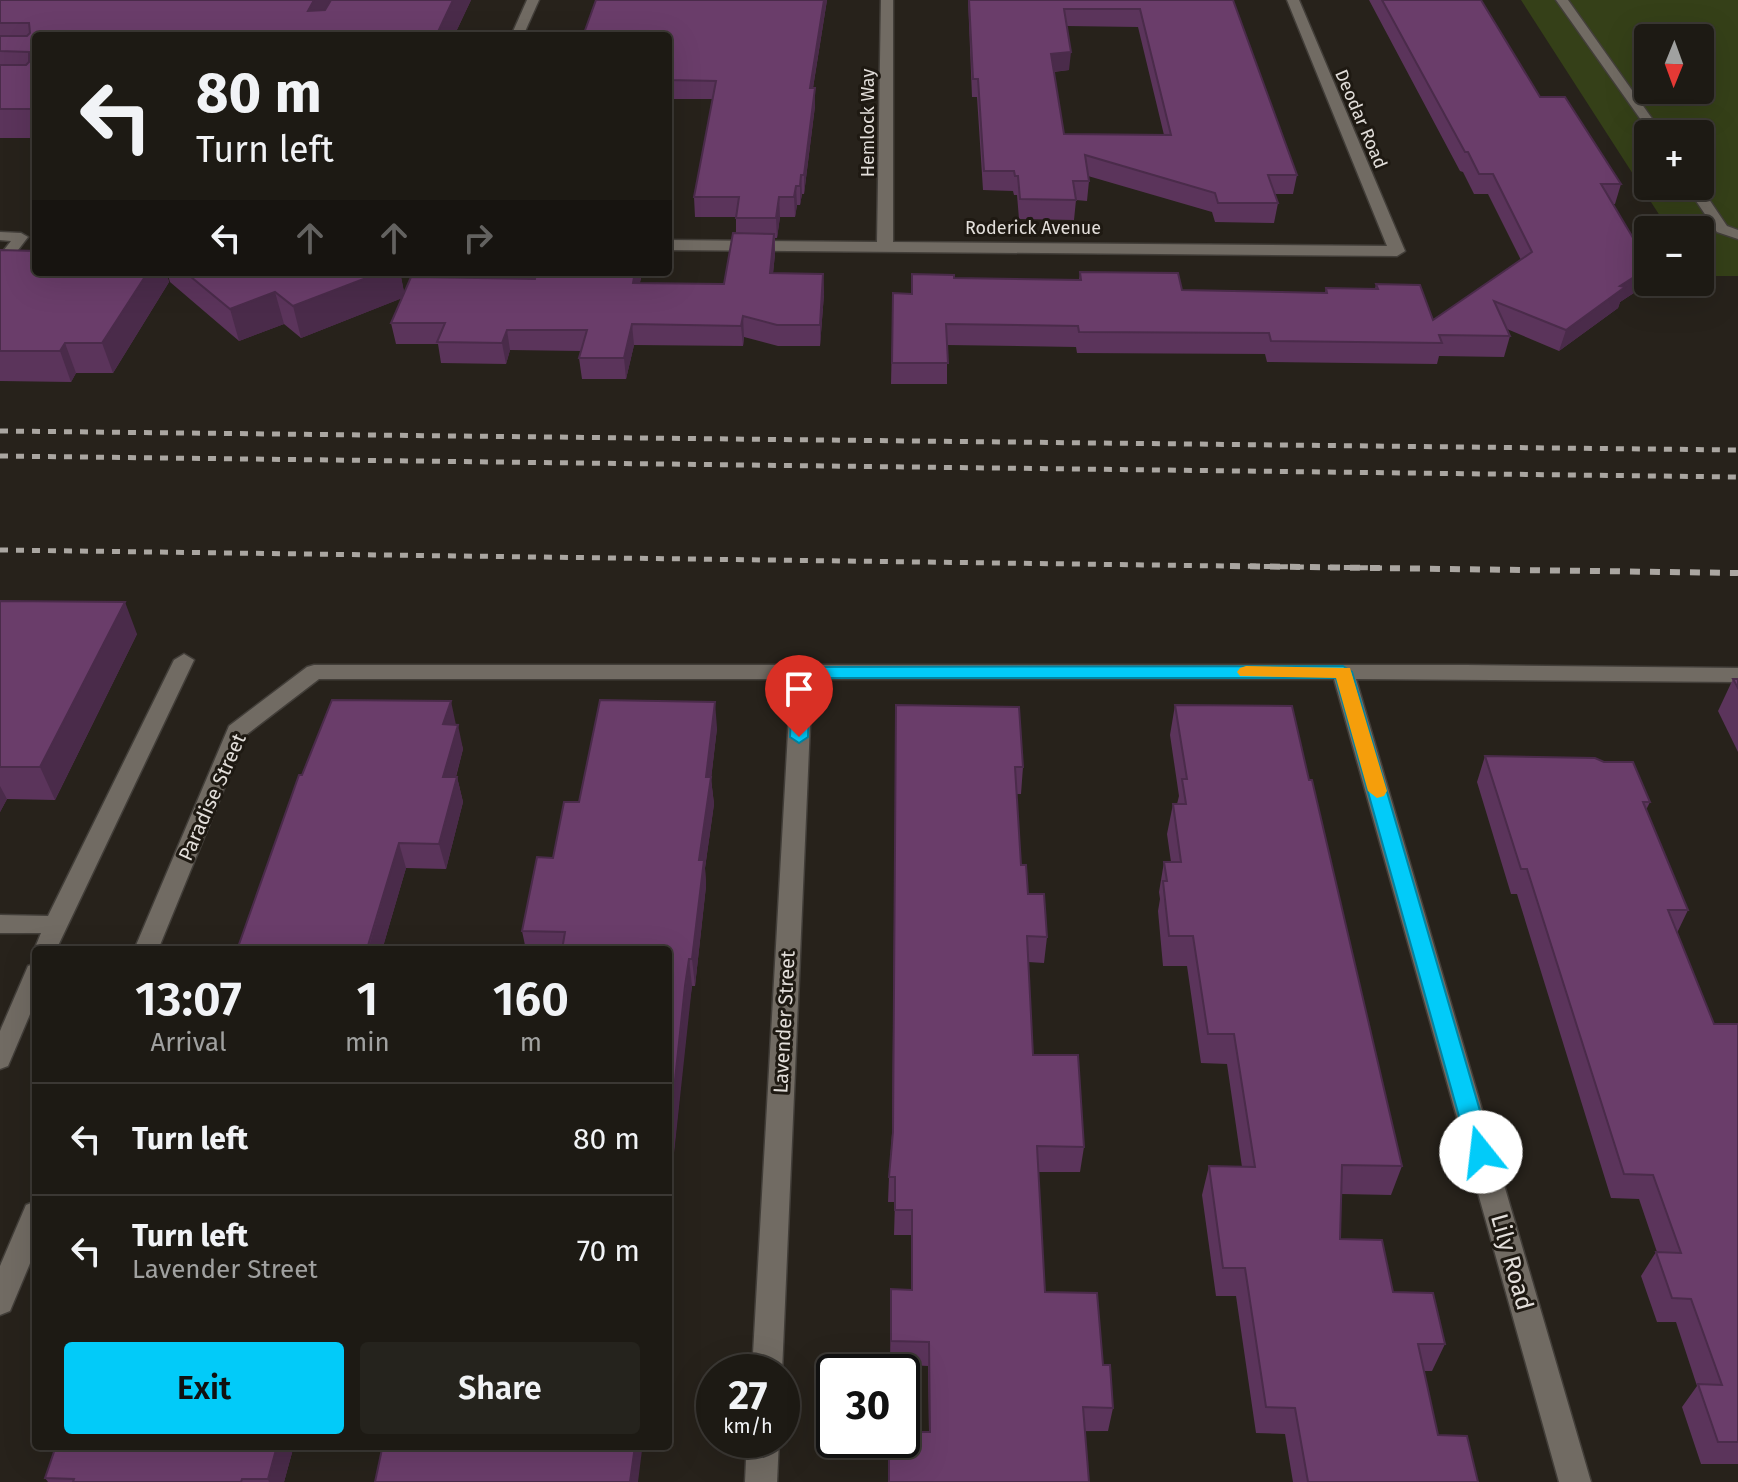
<!DOCTYPE html>
<html lang="en">
<head>
<meta charset="utf-8">
<style>
	:root { --surface:#1d1a14; --page:#25231d; --text:#f1f3f6; --muted:#a0a1a0; --line:#3b3834; --accent:#02cbf9 }
	body { margin:0; font-family:"Fira Sans",sans-serif; background:var(--page); color:var(--text); height:100vh; display:flex; flex-direction:column; font-size:30px; white-space:nowrap }
	* { box-sizing:border-box; margin:0 }
	p { font-size:26px; color:var(--muted) }
	.icon { flex:none; width:44px; height:44px; fill:none; stroke:currentColor; stroke-width:2; stroke-linecap:round; stroke-linejoin:round }
	.map { position:relative; flex:1; overflow:hidden }
	.sheet { position:absolute; left:32px; top:946px; width:640px; height:504px; display:flex; flex-direction:column; background:var(--surface); border-radius:8px; box-shadow:0 8px 32px #0002,0 0 0 2px var(--line) }
	.sheet>* { flex:none }
	.hud { position:absolute; left:32px; top:32px; width:640px; height:244px; border-radius:8px; box-shadow:0 8px 32px #0002,0 0 0 2px var(--line); background:#1d1a14; color:var(--text); overflow:hidden }
	.needle { width:52px; rotate:181deg }
	.tools { position:absolute; left:1634px; top:24px; display:grid; gap:16px }
	.tools a { display:grid; place-items:center; width:80px; height:80px; border-radius:8px; background:var(--surface); box-shadow:0 8px 32px #0002,0 0 0 2px var(--line); font-size:40px }
	.speed { position:absolute; left:696px; top:1354px; display:flex; gap:16px; font-size:40px; font-weight:700; text-align:center }
	.speed>* { display:grid; place-content:center; width:104px; height:104px; border-radius:50%; background:var(--surface); box-shadow:0 8px 32px #0002,0 0 0 2px var(--line); line-height:1 }
	.speed small { font-size:20px; font-weight:400 }
	.speed .limit { border:4px solid #111; border-radius:12px; background:#fff; color:#111 }
	.pin { position:absolute; display:grid; place-items:center; width:68px; height:68px; color:#fff; margin:-82px -34px; border-radius:50% 50% 50% 0; rotate:-45deg; box-shadow:0 0 8px #0007 }
	.pin .icon { rotate:45deg }
	.me { position:absolute; width:88px; margin:-44px; rotate:344deg; stroke-linejoin:round; filter:drop-shadow(0 0 6px #0008) }
	.turn { display:flex; align-items:center; gap:28px; height:168px; padding:0 32px; font-size:36px }
	.turn .icon { width:104px; height:104px; stroke-width:2.5 }
	.turn b { display:block; font-size:56px; line-height:68px }
	.lanes { display:flex; align-items:center; height:76px; padding:0 32px; background:#0003; justify-content:center; gap:40px; direction:ltr }
	.lanes .off { opacity:.35 }
	.eta { display:flex; justify-content:space-evenly; align-items:center; height:136px; text-align:center }
	.eta b { font-size:48px; font-weight:600; line-height:56px }
	.action { display:flex; gap:16px; margin-top:auto; padding:16px 32px }
	.action a { flex:1; height:92px; border-radius:8px; background:var(--accent); color:#111; font-size:32px; font-weight:600; line-height:92px; text-align:center }
	.action a+a { background:var(--page); color:var(--text) }
	ul { padding:0; list-style:none }
	li { display:flex; align-items:center; gap:24px; height:112px; padding:0 32px; border-top:2px solid var(--line) }
	li div { flex:1 }
	li b { display:block; font-size:30px }
	li em { font-style:normal }
	.map>svg:first-child { display:block }
	.green { fill:#354018; fill-rule:evenodd }
	.lines { fill:none; stroke-linecap:round; stroke-linejoin:round }
	.service-casing { stroke:#423e39; stroke-width:3 }
	.minor-casing { stroke:#423e39; stroke-width:3 }
	.service { fill:#716b63; fill-rule:evenodd }
	.minor { fill:#716b63; fill-rule:evenodd }
	.rail-far1 { stroke:#aaa6a1; stroke-width:5; stroke-dasharray:8 8; stroke-linecap:butt }
	.rail { stroke:#aaa6a1; stroke-width:6; stroke-dasharray:10 10; stroke-linecap:butt }
	.wall { fill:#5b345b; fill-rule:evenodd }
	.shaded-wall { fill:#4a2b4a }
	.building { fill:#6a3d6a; stroke:#4a2b4a; stroke-width:2; fill-rule:evenodd }
	.route { fill:#02cbf9; stroke:#0184a2; stroke-width:2 }
	.slow { fill:#f59e0b }
	.labels { text-anchor:middle; dominant-baseline:central; stroke-width:6; stroke-linejoin:round; paint-order:stroke }
	.far-street-label { font-size:18px; fill:#e2deda; stroke:#1e1912 }
	.street-label { font-size:20px; fill:#e2deda; stroke:#1e1912 }
	.near-street-label { font-size:24px; fill:#e2deda; stroke:#1e1912 }
</style>
</head>
<body>
<div class="map">
<svg width="1738" height="1482" viewBox="0 0 1738 1482">
	<rect width="100%" height="100%" fill="#27221b"/>
	<!-- green -->
	<path class="green" d="M1521,0H1738V276H1700V230H1669ZM1648,38H1700V90H1648ZM1648,134H1700V186H1648Z"/>
	<g class="lines">
		<defs>
			<g id="service">
				<path d="M1556,0H1568L1663,134H1651Z"/>
				<path d="M1686,186H1700L1727,226L1738,230V239L1717,232Z"/>
				<path d="M0,232L21,233L28,237L5,267L0,268V255L11,241L0,240Z"/>
				<path d="M184,654L194,660L56,950H36V954L34,950L41,933H0V915L48,916L174,660Z"/>
				<path d="M36,963V1000L8,1066L0,1069V1031L28,966Z"/>
			</g>
			<g id="minor">
				<path d="M527,0H539L523,36H511Z"/>
				<path d="M881,0H893V242L1387,246L1287,0H1299L1405,251L1397,256L668,250V240L877,242Z"/>
				<path d="M314,665H1466L1738,668V682L1356,679L1591,1482H1559L1334,679H812L782,1372H752L791,679H319L246,735L158,950H134L229,726L307,667Z"/>
				<path d="M36,1201V1249L10,1311L0,1315V1266L26,1205Z"/>
				<path d="M747,1440H779L777,1482H745Z"/>
			</g>
		</defs>
		<!-- service casing -->
		<use href="#service" class="service-casing"/>
		<!-- minor casing -->
		<use href="#minor" class="minor-casing"/>
		<!-- service -->
		<use href="#service" class="service"/>
		<!-- minor -->
		<use href="#minor" class="minor"/>
		<!-- rail-far1 -->
		<g class="rail-far1">
			<path d="M0,431L1738,450"/>
			<path d="M0,456L1738,477"/>
			<path d="M0,550L1382,568"/>
		</g>
		<!-- rail -->
		<path class="rail" d="M1230,566L1738,573"/>
	</g>
	<!-- wall -->
	<g class="wall">
		<path d="M0,0H471L454,36H36V138H0Z"/>
		<path d="M596,0H827L813,88L815,106L804,194H802L800,205H797L795,217H780L777,238H775V254L773,273L823,274L824,294L820,346H778L744,337L743,346L634,345L626,379H582L579,358L581,351L510,350L506,364L441,363L438,344H396L391,323L402,298L301,338L284,324L239,341L170,282L167,272H400L404,292L585,274L586,272H642L640,283L724,284L736,234V217H695L694,197L713,99H668V36Z"/>
		<path d="M968,0H1233L1297,175L1293,194H1275L1278,203L1274,223L1215,222L1212,212L1088,176L1089,181L1087,201L1076,200L1074,220L1019,219L1017,195H1014L1013,191L983,190L977,97H972ZM1067,26L1138,27L1164,135L1064,134L1054,72L1069,70Z"/>
		<path d="M1369,0H1481L1540,97L1621,184L1615,204H1613L1648,263V272L1643,287L1620,302L1618,308L1559,351L1507,329L1510,336L1504,357L1439,356L1437,364L1267,362L1265,354L1077,353L1076,347L947,345V384H891L893,293L911,294L954,278L1079,280L1080,272L1182,290L1325,293L1326,288L1375,289L1376,284L1433,320L1521,260L1488,194H1474L1463,172L1460,171Z"/>
		<path d="M0,250L36,272H166L169,282L113,373H76L71,382L0,381Z"/>
		<path d="M0,601L137,634L55,800L7,799L0,812Z"/>
		<path d="M1733,679H1738V752L1718,711Z"/>
		<path d="M896,705L1023,767L1021,794H1016L1021,865L1028,894L1047,937L1044,963L1028,962L1033,1055L1084,1147L1080,1172H1038L1045,1292L1103,1365L1113,1408L1108,1431L929,1432L928,1366L890,1364L891,1289L911,1290V1235H894L895,1202H888L889,1177L892,1134Z"/>
		<path d="M1175,705L1402,1166L1391,1195L1341,1194L1340,1239L1445,1344L1432,1371H1424L1438,1435L1478,1482H1293L1285,1434L1256,1433L1236,1296H1216L1202,1195L1209,1166L1242,1167L1227,1064L1201,1063L1187,966H1163L1158,911L1160,899L1159,892L1164,862H1171L1167,834L1173,804H1177L1179,796L1170,735Z"/>
		<path d="M456,725L463,749L456,777H457L463,802L446,869L406,868L382,950H237L302,775Z"/>
		<path d="M717,728L711,779L714,804L705,868L706,886L695,986H692L688,1013L668,1209V950H526L522,931L553,858L579,802Z"/>
		<path d="M1485,756L1650,802L1646,810L1688,910L1677,933L1714,1024H1738V1464H1701L1682,1407L1697,1386L1676,1322H1657L1641,1276L1656,1252H1657L1639,1199L1611,1198L1517,894H1511L1477,782Z"/>
		<path d="M293,1449L284,1482H48L45,1478Z"/>
	</g>
	<!-- shaded-wall -->
	<g class="shaded-wall">
		<path d="M314,0H336L315,36L308,11Z"/>
		<path d="M453,0H471L454,36H436Z"/>
		<path d="M824,0H827L810,106V88Z"/>
		<path d="M1071,52L1069,70L1049,72L1051,54Z"/>
		<path d="M815,88V106L804,194V175Z"/>
		<path d="M801,175L802,194L800,205V186Z"/>
		<path d="M796,186L797,205L795,217L794,197Z"/>
		<path d="M779,197L780,217L777,238L776,218Z"/>
		<path d="M774,234L775,254L771,294L770,273Z"/>
		<path d="M1648,268V272L1643,287L1620,302L1618,308L1559,351L1566,330L1620,286Z"/>
		<path d="M148,272H166L169,282L113,373L102,343Z"/>
		<path d="M382,272H400L405,297L301,338L293,306Z"/>
		<path d="M635,272H642L635,304L633,283Z"/>
		<path d="M823,274L824,294L820,346V325Z"/>
		<path d="M275,292L284,324L239,341L230,309Z"/>
		<path d="M743,316L744,337L743,346L741,326Z"/>
		<path d="M632,324L634,345L626,379L624,358Z"/>
		<path d="M507,330L510,350L506,364L502,343Z"/>
		<path d="M65,343L76,373L71,382L60,351Z"/>
		<path d="M125,602L137,634L55,800L40,767Z"/>
		<path d="M451,701L456,725L443,724Z"/>
		<path d="M715,702L717,728L711,779L714,804L705,868L706,886L695,986L692,959L706,777Z"/>
		<path d="M458,725L463,749L449,802L443,777Z"/>
		<path d="M457,777L463,802L446,869L439,844Z"/>
		<path d="M0,786L7,799L0,812Z"/>
		<path d="M399,843L406,868L382,950H368Z"/>
		<path d="M689,959L692,986L668,1209V1146Z"/>
		<path d="M277,1446H292L293,1449L284,1482H269L268,1479Z"/>
		<path d="M635,1446H641L642,1450L638,1482H630Z"/>
	</g>
	<!-- building -->
	<g class="building">
		<path d="M0,0H314L308,11L325,10L331,0H453L436,36H36V109H0V65H26L29,62V52L0,51V36H27L30,33L29,23H0Z"/>
		<path d="M596,0H824L810,88H815L804,175H801L800,186H796L794,197H779L776,218H736L739,197H694L716,81L668,80V36H583Z"/>
		<path d="M969,0H1233L1297,175H1268L1278,203H1218L1215,193L1085,155L1089,181H1073L1076,200L1020,199L1018,176H1015L1014,171H984L978,79H973ZM1064,9H1140L1171,135L1064,134L1051,54L1071,52Z"/>
		<path d="M1382,0H1481L1540,97H1565L1621,184H1601L1648,263V268L1620,286L1625,287L1566,330L1494,301L1510,336L1439,335L1442,343L1271,341L1269,333L1079,332L1078,326L946,324L948,363H892L893,293L912,294V274L954,275V278L1081,280L1080,272L1178,273L1182,290L1327,293L1326,288L1378,289L1376,284L1420,285L1433,320L1532,252L1493,174H1479L1468,152H1465Z"/>
		<path d="M733,233L774,234L770,273L823,274L820,325H777L743,316L741,326L632,324L624,358H579L587,330H507L502,343L437,342L445,323H391L411,277L535,279L536,273L585,274L586,272H635L633,283L724,284Z"/>
		<path d="M0,250L36,251V272H148L102,343H65L60,351H0Z"/>
		<path d="M185,272H382L293,306L275,292L230,309Z"/>
		<path d="M0,601L125,602L40,767H0Z"/>
		<path d="M1733,679H1738V688Z"/>
		<path d="M332,700L451,701L443,724L458,725L443,777H457L439,844L399,843L367,949L375,950H237L299,775H302Z"/>
		<path d="M600,700L715,702L706,777H711L699,860H704L692,959H689L685,986L668,1146V950H562L565,932L522,931L537,857L553,858L564,802H579Z"/>
		<path d="M896,705L1019,707L1023,767H1015L1021,865H1026L1028,894H1044L1047,937L1027,936L1033,1055H1078L1084,1147L1037,1146L1045,1292L1097,1293L1103,1365H1110L1113,1408L1083,1407L1089,1482H889V1440H902V1432H930L929,1342L891,1341V1289L912,1290V1210H895V1177H889L893,1132Z"/>
		<path d="M1175,705L1292,706L1309,780H1312L1402,1166L1342,1165L1340,1239L1382,1240L1393,1292L1433,1293L1445,1344H1418L1438,1435L1467,1436L1478,1482H1308L1295,1408L1266,1407L1245,1268H1223L1209,1166L1255,1167L1234,1034H1208L1193,936H1169L1163,881H1167L1164,862H1181L1173,804H1186L1182,779H1187Z"/>
		<path d="M1485,756L1595,758L1604,762H1633L1650,802H1643L1688,910H1668L1714,1024H1738V1442H1718L1698,1384L1722,1385L1691,1299L1672,1298L1656,1252L1681,1253L1653,1175L1624,1174L1527,869H1521Z"/>
		<path d="M56,1446H277L268,1479H242L241,1482H73L74,1479L45,1478Z"/>
		<path d="M416,1446H635L630,1482H375L382,1449L415,1450Z"/>
	</g>
	<!-- route -->
	<path class="route" d="M1343,666L1352,672L1492,1152L1489,1159L1481,1162L1473,1159L1469,1152L1336,678H810L808,737L799,743L790,737L793,672L802,667Z"/>
	<!-- slow -->
	<path class="slow" d="M1246,666L1350,668L1387,791L1384,796L1377,798L1368,791L1336,678L1240,676L1237,672L1240,668Z"/>
	<g class="labels">
		<!-- far-street labels -->
		<g class="far-street-label">
			<text transform="translate(1361 119) rotate(67)">Deodar Road</text>
			<text transform="translate(868 123) rotate(-90)">Hemlock Way</text>
			<text x="1033" y="228">Roderick Avenue</text>
		</g>
		<!-- street labels -->
		<g class="street-label">
			<text transform="translate(212 797) rotate(-66)">Paradise Street</text>
			<text transform="translate(784 1022) rotate(-87)">Lavender Street</text>
		</g>
		<!-- near-street labels -->
		<g class="near-street-label">
			<text transform="translate(1512 1262) rotate(74)">Lily Road</text>
		</g>
	</g>
</svg>
<div class="tools">
<a><svg class="needle" viewBox="-14 -14 28 28"><path d="M0-13l5 13h-10z" fill="#e53935"/><path d="M0 13l5-13h-10z" fill="#a0a1a0"/></svg></a>
<a>+</a>
<a>−</a>
</div>
<div class="speed"><div>27<small>km/h</small></div><div class="limit">30</div></div>
<div class="pin" style="left:799px;top:737px;background:#d93025"><svg class="icon" aria-label="arrive" viewBox="0 0 24 24"><path d="M6 21V4h12l-3 4 3 4H6"/></svg></div>
<svg class="me" style="left:1481px;top:1152px" viewBox="-20 -20 40 40"><circle r="19" fill="#fff"/><path d="M0-13L10 11 0 6-10 11z" fill="#02cbf9"/></svg>
<div class="hud">
<div class="turn"><svg class="icon" aria-label="left" viewBox="0 0 24 24"><path d="M17 20v-9H6M10 6l-5 5 5 5"/></svg><div><b>80 m</b>Turn left</div></div>
<div class="lanes"><svg class="icon" aria-label="left" viewBox="0 0 24 24"><path d="M17 20v-9H6M10 6l-5 5 5 5"/></svg><svg class="icon off" aria-label="ahead" viewBox="0 0 24 24"><path d="M12 20V5M6 11l6-6 6 6"/></svg><svg class="icon off" aria-label="ahead" viewBox="0 0 24 24"><path d="M12 20V5M6 11l6-6 6 6"/></svg><svg class="icon off" aria-label="right" viewBox="0 0 24 24"><path d="M7 20v-9h11M14 6l5 5-5 5"/></svg></div>
</div>
<section class="sheet">
<div class="eta">
<div><b>13:07</b><p>Arrival</p></div>
<div><b>1</b><p>min</p></div>
<div><b>160</b><p>m</p></div>
</div>
<ul>
<li><svg class="icon" aria-label="left" viewBox="0 0 24 24"><path d="M17 20v-9H6M10 6l-5 5 5 5"/></svg><div><b>Turn left</b></div><em>80 m</em></li>
<li><svg class="icon" aria-label="left" viewBox="0 0 24 24"><path d="M17 20v-9H6M10 6l-5 5 5 5"/></svg><div><b>Turn left</b><p>Lavender Street</p></div><em>70 m</em></li>
</ul>
<div class="action"><a>Exit</a><a>Share</a></div>
</section>
</div>
</body>
</html>
